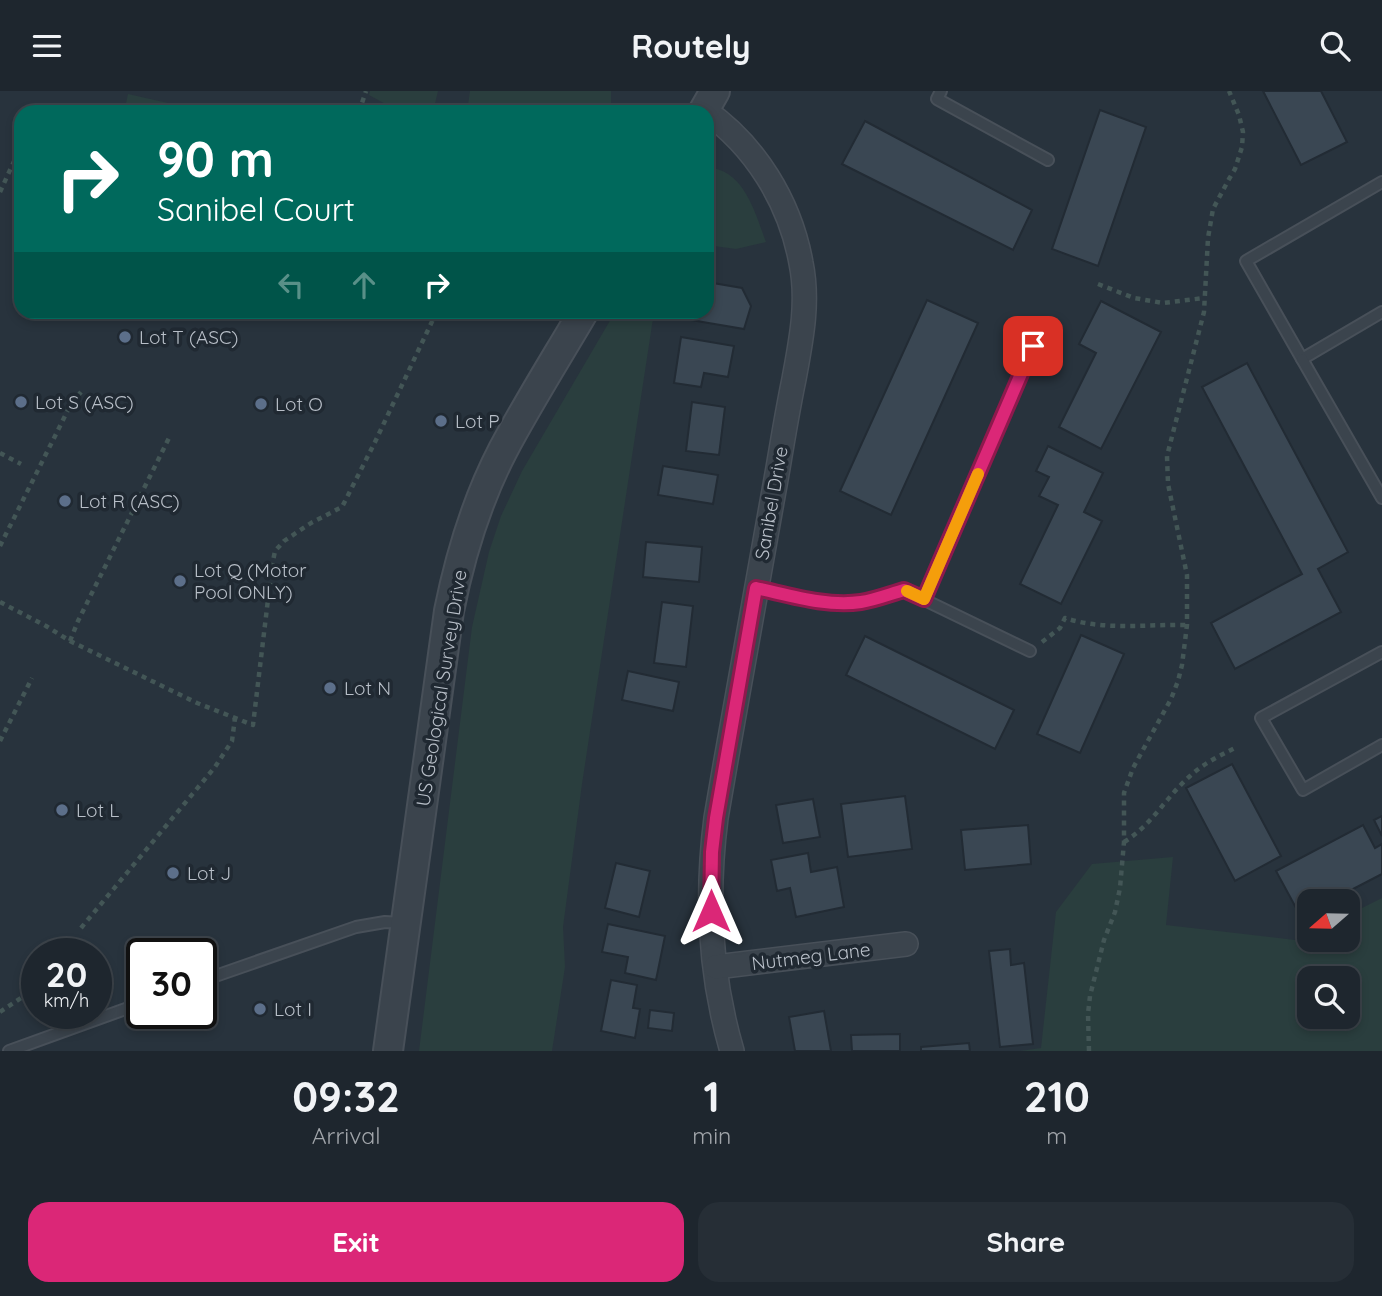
<!DOCTYPE html>
<html lang="en">
<head>
<meta charset="utf-8">
<style>
	:root { --surface:#1e262e; --page:#262e36; --text:#f1f3f6; --muted:#a1a5aa; --line:#3c434a; --accent:#db2777 }
	body { margin:0; font-family:Quicksand,sans-serif; background:var(--page); color:var(--text); height:100vh; display:flex; flex-direction:column; font-size:26px; white-space:nowrap }
	* { box-sizing:border-box; margin:0 }
	p { font-size:23px; color:var(--muted) }
	.icon { flex:none; width:38px; height:38px; fill:none; stroke:currentColor; stroke-width:2; stroke-linecap:round; stroke-linejoin:round }
	.map { position:relative; height:960px; overflow:hidden }
	.details { display:flex; flex-direction:column; background:var(--surface); flex:1 }
	.details>* { flex:none }
	.banner { position:absolute; left:14px; top:14px; width:700px; height:214px; border-radius:21px; box-shadow:0 4px 10px #0003,0 0 0 2px var(--line); background:#00695c; color:#fff; overflow:hidden }
	.needle { width:46px; rotate:250deg }
	.fabs { position:absolute; left:1297px; top:798px; display:grid; gap:14px }
	.fabs a { display:grid; place-items:center; width:63px; height:63px; border-radius:14px; background:var(--surface); box-shadow:0 4px 10px #0003,0 0 0 2px var(--line); font-size:35px }
	.speed { position:absolute; left:21px; top:847px; display:flex; gap:14px; font-size:35px; font-weight:700; text-align:center }
	.speed>* { display:grid; place-content:center; width:91px; height:91px; border-radius:50%; background:var(--surface); box-shadow:0 4px 10px #0003,0 0 0 2px var(--line); line-height:1 }
	.speed small { font-size:18px; font-weight:400 }
	.speed .limit { border:4px solid #111; border-radius:10px; background:#fff; color:#111 }
	.pin { position:absolute; display:grid; place-items:center; width:60px; height:60px; color:#fff; margin:-30px; border-radius:14px; box-shadow:0 4px 10px #0006 }
	.me { position:absolute; width:77px; margin:-38px; rotate:0deg; stroke-linejoin:round; filter:drop-shadow(0 0 5px #0008) }
	.turn { display:flex; align-items:center; gap:24px; height:147px; padding:0 28px; font-size:32px }
	.turn .icon { width:91px; height:91px; stroke-width:2.5 }
	.turn b { display:block; font-size:49px; line-height:60px }
	.lanes { display:flex; align-items:center; height:66px; padding:0 28px; background:#0003; justify-content:center; gap:35px; direction:ltr }
	.lanes .off { opacity:.35 }
	.eta { display:flex; justify-content:space-evenly; align-items:center; height:119px; text-align:center }
	.eta b { font-size:42px; font-weight:800; line-height:49px }
	.primary-button { display:flex; gap:14px; margin-top:auto; padding:14px 28px }
	.primary-button a { flex:1; height:80px; border-radius:21px; background:var(--accent); color:#fff; font-size:28px; font-weight:800; line-height:80px; text-align:center }
	.primary-button a+a { background:var(--page); color:var(--text) }
	header { display:flex; justify-content:space-between; align-items:center; height:91px; padding:0 28px; background:var(--surface); font-size:32px; font-weight:800 }
	.map>svg:first-child { display:block }
	.green { fill:#2a3e3e; fill-rule:evenodd }
	.building { fill:#3a4753; stroke:#222b34; stroke-width:2 }
	.lines { fill:none; stroke-linecap:round; stroke-linejoin:round }
	.service-casing { stroke:#485059; stroke-width:14 }
	.minor-casing { stroke:#485059; stroke-width:26 }
	.tertiary-casing { stroke:#485059; stroke-width:32 }
	.path { stroke:#435656; stroke-width:4.5; stroke-dasharray:5 5; stroke-linecap:butt }
	.service { stroke:#3b444d; stroke-width:10 }
	.minor { stroke:#3b444d; stroke-width:23 }
	.tertiary { stroke:#3b444d; stroke-width:28 }
	.route-casing { stroke:#8e194d; stroke-width:18 }
	.route { stroke:#db2777; stroke-width:12 }
	.slow { stroke:#f59e0b; stroke-width:12 }
	.service-dot { fill:#5c6f8a; stroke:#202932; stroke-width:2.5 }
	.labels { text-anchor:middle; dominant-baseline:central; stroke-width:7; stroke-linejoin:round; paint-order:stroke }
	.poi-label { font-size:19px; fill:#b8bfc8; stroke:#202932; text-anchor:start }
	.street-label { font-size:19px; fill:#b8bfc8; stroke:#202932 }
</style>
</head>
<body>
<header><svg class="icon" aria-label="menu" viewBox="0 0 24 24"><path d="M4 6h16M4 12h16M4 18h16"/></svg>Routely<svg class="icon" aria-label="search" viewBox="0 0 24 24"><circle cx="10" cy="10" r="6"/><path d="M15 15l6 6"/></svg></header>
<div class="map">
<svg width="1382" height="960" viewBox="0 0 1382 960">
	<rect width="100%" height="100%" fill="#28333d"/>
	<!-- green -->
	<g class="green">
		<path d="M370,0H438L433,21H400L369,4Z"/>
		<path d="M470,0H611V21H467Z"/>
		<path d="M128,3L208,21H124Z"/>
		<path d="M713,77C746,83 756,125 766,151L736,158L707,154V80Z"/>
		<path d="M615,221H654L582,693L563,836L565,876L552,960H419L472,536L489,461L501,425L522,380Z"/>
		<path d="M1173,766L1166,834L1295,849L1309,842V849H1348V824L1382,807V960H1020L1041,957L1056,821L1092,773ZM1348,887V926H1309V887Z"/>
	</g>
	<!-- building -->
	<g class="building">
		<path d="M1263,0H1321L1347,51L1301,74Z"/>
		<path d="M1100,19L1146,36L1098,175L1052,158Z"/>
		<path d="M865,30L1032,119L1013,159L842,73Z"/>
		<path d="M707,191L742,197L751,215L744,238L685,228L687,220H707Z"/>
		<path d="M927,209L978,232L891,424L840,400Z"/>
		<path d="M1101,210L1161,241L1101,358L1059,336L1096,262L1079,253Z"/>
		<path d="M681,246L734,255L728,286L704,282L701,296L674,292Z"/>
		<path d="M1247,272L1348,461L1318,478L1341,521L1235,578L1211,532L1302,483L1202,296Z"/>
		<path d="M692,311L725,316L719,364L686,360Z"/>
		<path d="M1048,355L1103,382L1084,421L1102,430L1061,513L1020,493L1058,414L1039,405L1049,386L1036,380Z"/>
		<path d="M663,375L718,384L713,413L658,404Z"/>
		<path d="M646,451L702,456L699,491L643,486Z"/>
		<path d="M662,511L693,515L686,576L654,572Z"/>
		<path d="M1081,544L1124,563L1080,662L1037,643Z"/>
		<path d="M865,545L1014,619L995,658L846,584Z"/>
		<path d="M628,580L679,591L673,620L622,609Z"/>
		<path d="M1232,673L1281,765L1235,790L1186,697Z"/>
		<path d="M905,705L912,758L848,766L841,713Z"/>
		<path d="M813,708L820,746L783,752L776,714Z"/>
		<path d="M1382,725V745L1374,729Z"/>
		<path d="M1028,734L1031,773L965,779L961,739Z"/>
		<path d="M1363,734L1375,757L1382,753V783L1330,810H1309V821L1301,826L1276,780Z"/>
		<path d="M808,762L811,781L837,776L844,816L796,826L790,797L777,800L771,769Z"/>
		<path d="M616,772L650,780L639,826L605,817Z"/>
		<path d="M608,833L665,845L656,889L625,882L628,866L602,861Z"/>
		<path d="M1010,858L1011,874L1024,872L1033,953L1000,956L989,860Z"/>
		<path d="M611,889L637,894L633,917L640,918L635,947L601,940Z"/>
		<path d="M650,919L674,922L672,940L648,937Z"/>
		<path d="M824,920L831,960H795L789,926Z"/>
		<path d="M900,943V960H852L851,944Z"/>
		<path d="M969,952L970,960H921V956Z"/>
	</g>
	<g class="lines">
		<defs>
			<g id="service">
				<path d="M941,0L937,8L1048,69"/>
				<path d="M1382,91L1246,170L1302,268L1382,221"/>
				<path d="M1302,268L1382,407"/>
				<path d="M756,497C789,504 826,516 861,511C875,509 890,503 904,499L1030,560"/>
				<path d="M924,508L1033,255"/>
				<path d="M1382,561L1261,627L1303,699L1382,654"/>
				<path d="M201,890L356,836L385,831L403,832"/>
				<path d="M9,960L142,912"/>
			</g>
			<g id="minor">
				<path d="M704,19C755,54 790,111 801,172C809,211 801,250 794,288C788,317 783,347 778,377C757,493 736,610 716,727C706,805 710,885 732,960"/>
				<path d="M716,876L906,853"/>
			</g>
			<g id="tertiary">
				<path d="M703,21L715,0"/>
				<path d="M388,960L449,520C460,465 477,409 503,359C528,312 557,266 584,220"/>
			</g>
		</defs>
		<!-- service casing -->
		<use href="#service" class="service-casing"/>
		<!-- minor casing -->
		<use href="#minor" class="minor-casing"/>
		<!-- tertiary casing -->
		<use href="#tertiary" class="tertiary-casing"/>
		<!-- path -->
		<g class="path">
			<path d="M359,21L366,0"/>
			<path d="M0,101L21,55"/>
			<path d="M1098,193L1134,207L1163,212L1204,207"/>
			<path d="M0,362L21,373"/>
			<path d="M0,455L71,313L81,301"/>
			<path d="M0,511L46,535L70,550L197,612L253,634L272,475L275,460L284,450L311,432L342,416L375,351L437,220"/>
			<path d="M70,550L78,530L170,345"/>
			<path d="M1042,551L1060,537L1065,527C1105,540 1146,533 1187,534"/>
			<path d="M0,650L32,587"/>
			<path d="M1124,751C1151,735 1167,705 1190,685C1204,672 1221,664 1237,656"/>
			<path d="M81,837L215,676L232,650L235,627"/>
			<path d="M61,863L64,860"/>
			<path d="M0,921L21,907L37,891"/>
			<path d="M1089,960L1088,923L1090,905L1104,849L1115,821L1120,797L1124,751V702L1133,677L1171,608L1178,590L1182,574L1187,534V484L1168,393L1167,365L1204,221L1208,147L1213,118L1229,88L1235,78L1242,56L1243,41L1239,24L1229,0"/>
		</g>
		<!-- service -->
		<use href="#service" class="service"/>
		<!-- minor -->
		<use href="#minor" class="minor"/>
		<!-- tertiary -->
		<use href="#tertiary" class="tertiary"/>
	</g>
	<g class="lines">
		<defs>
			<path id="route" d="M711,820L712,761L716,727L756,497C789,504 826,516 861,511C875,509 890,503 904,499L924,508L1033,255"/>
		</defs>
		<!-- route casing -->
		<use href="#route" class="route-casing"/>
		<!-- route -->
		<use href="#route" class="route"/>
		<!-- slow -->
		<path class="slow" d="M907,500L924,508L978,383"/>
	</g>
	<!-- markers -->
	<g class="service-dot">
		<circle cx="125" cy="246" r="7"/>
		<circle cx="21" cy="311" r="7"/>
		<circle cx="261" cy="313" r="7"/>
		<circle cx="441" cy="330" r="7"/>
		<circle cx="65" cy="410" r="7"/>
		<circle cx="180" cy="490" r="7"/>
		<circle cx="330" cy="597" r="7"/>
		<circle cx="62" cy="719" r="7"/>
		<circle cx="173" cy="782" r="7"/>
		<circle cx="260" cy="918" r="7"/>
	</g>
	<g class="labels">
		<!-- poi labels -->
		<g class="poi-label">
			<text x="139" y="246">Lot T (ASC)</text>
			<text x="35" y="311">Lot S (ASC)</text>
			<text x="275" y="313">Lot O</text>
			<text x="455" y="330">Lot P</text>
			<text x="79" y="410">Lot R (ASC)</text>
			<text x="194" y="479">Lot Q (Motor<tspan x="194" dy="22">Pool ONLY)</tspan></text>
			<text x="344" y="597">Lot N</text>
			<text x="76" y="719">Lot L</text>
			<text x="187" y="782">Lot J</text>
			<text x="274" y="918">Lot I</text>
		</g>
		<!-- street labels -->
		<g class="street-label">
			<text transform="translate(771 412) rotate(-80)">Sanibel Drive</text>
			<text transform="translate(441 597) rotate(-81)">US Geological Survey Drive</text>
			<text transform="translate(811 865) rotate(-7)">Nutmeg Lane</text>
		</g>
	</g>
</svg>
<div class="fabs">
<a><svg class="needle" viewBox="-14 -14 28 28"><path d="M0-13l5 13h-10z" fill="#e53935"/><path d="M0 13l5-13h-10z" fill="#a1a5aa"/></svg></a>
<a><svg class="icon" aria-label="search" viewBox="0 0 24 24"><circle cx="10" cy="10" r="6"/><path d="M15 15l6 6"/></svg></a>
</div>
<div class="speed"><div>20<small>km/h</small></div><div class="limit">30</div></div>
<div class="pin" style="left:1033px;top:255px;background:#d93025"><svg class="icon" aria-label="arrive" viewBox="0 0 24 24"><path d="M6 21V4h12l-3 4 3 4H6"/></svg></div>
<svg class="me" style="left:711px;top:820px" viewBox="-20 -20 40 40"><path d="M0-17L14 15 0 8-14 15z" fill="#db2777" stroke="#fff" stroke-width="4"/></svg>
<div class="banner">
<div class="turn"><svg class="icon" aria-label="right" viewBox="0 0 24 24"><path d="M7 20v-9h11M14 6l5 5-5 5"/></svg><div><b>90 m</b>Sanibel Court</div></div>
<div class="lanes"><svg class="icon off" aria-label="left" viewBox="0 0 24 24"><path d="M17 20v-9H6M10 6l-5 5 5 5"/></svg><svg class="icon off" aria-label="ahead" viewBox="0 0 24 24"><path d="M12 20V5M6 11l6-6 6 6"/></svg><svg class="icon" aria-label="right" viewBox="0 0 24 24"><path d="M7 20v-9h11M14 6l5 5-5 5"/></svg></div>
</div>
</div>
<section class="details">
<div class="eta">
<div><b>09:32</b><p>Arrival</p></div>
<div><b>1</b><p>min</p></div>
<div><b>210</b><p>m</p></div>
</div>
<div class="primary-button"><a>Exit</a><a>Share</a></div>
</section>
</body>
</html>
